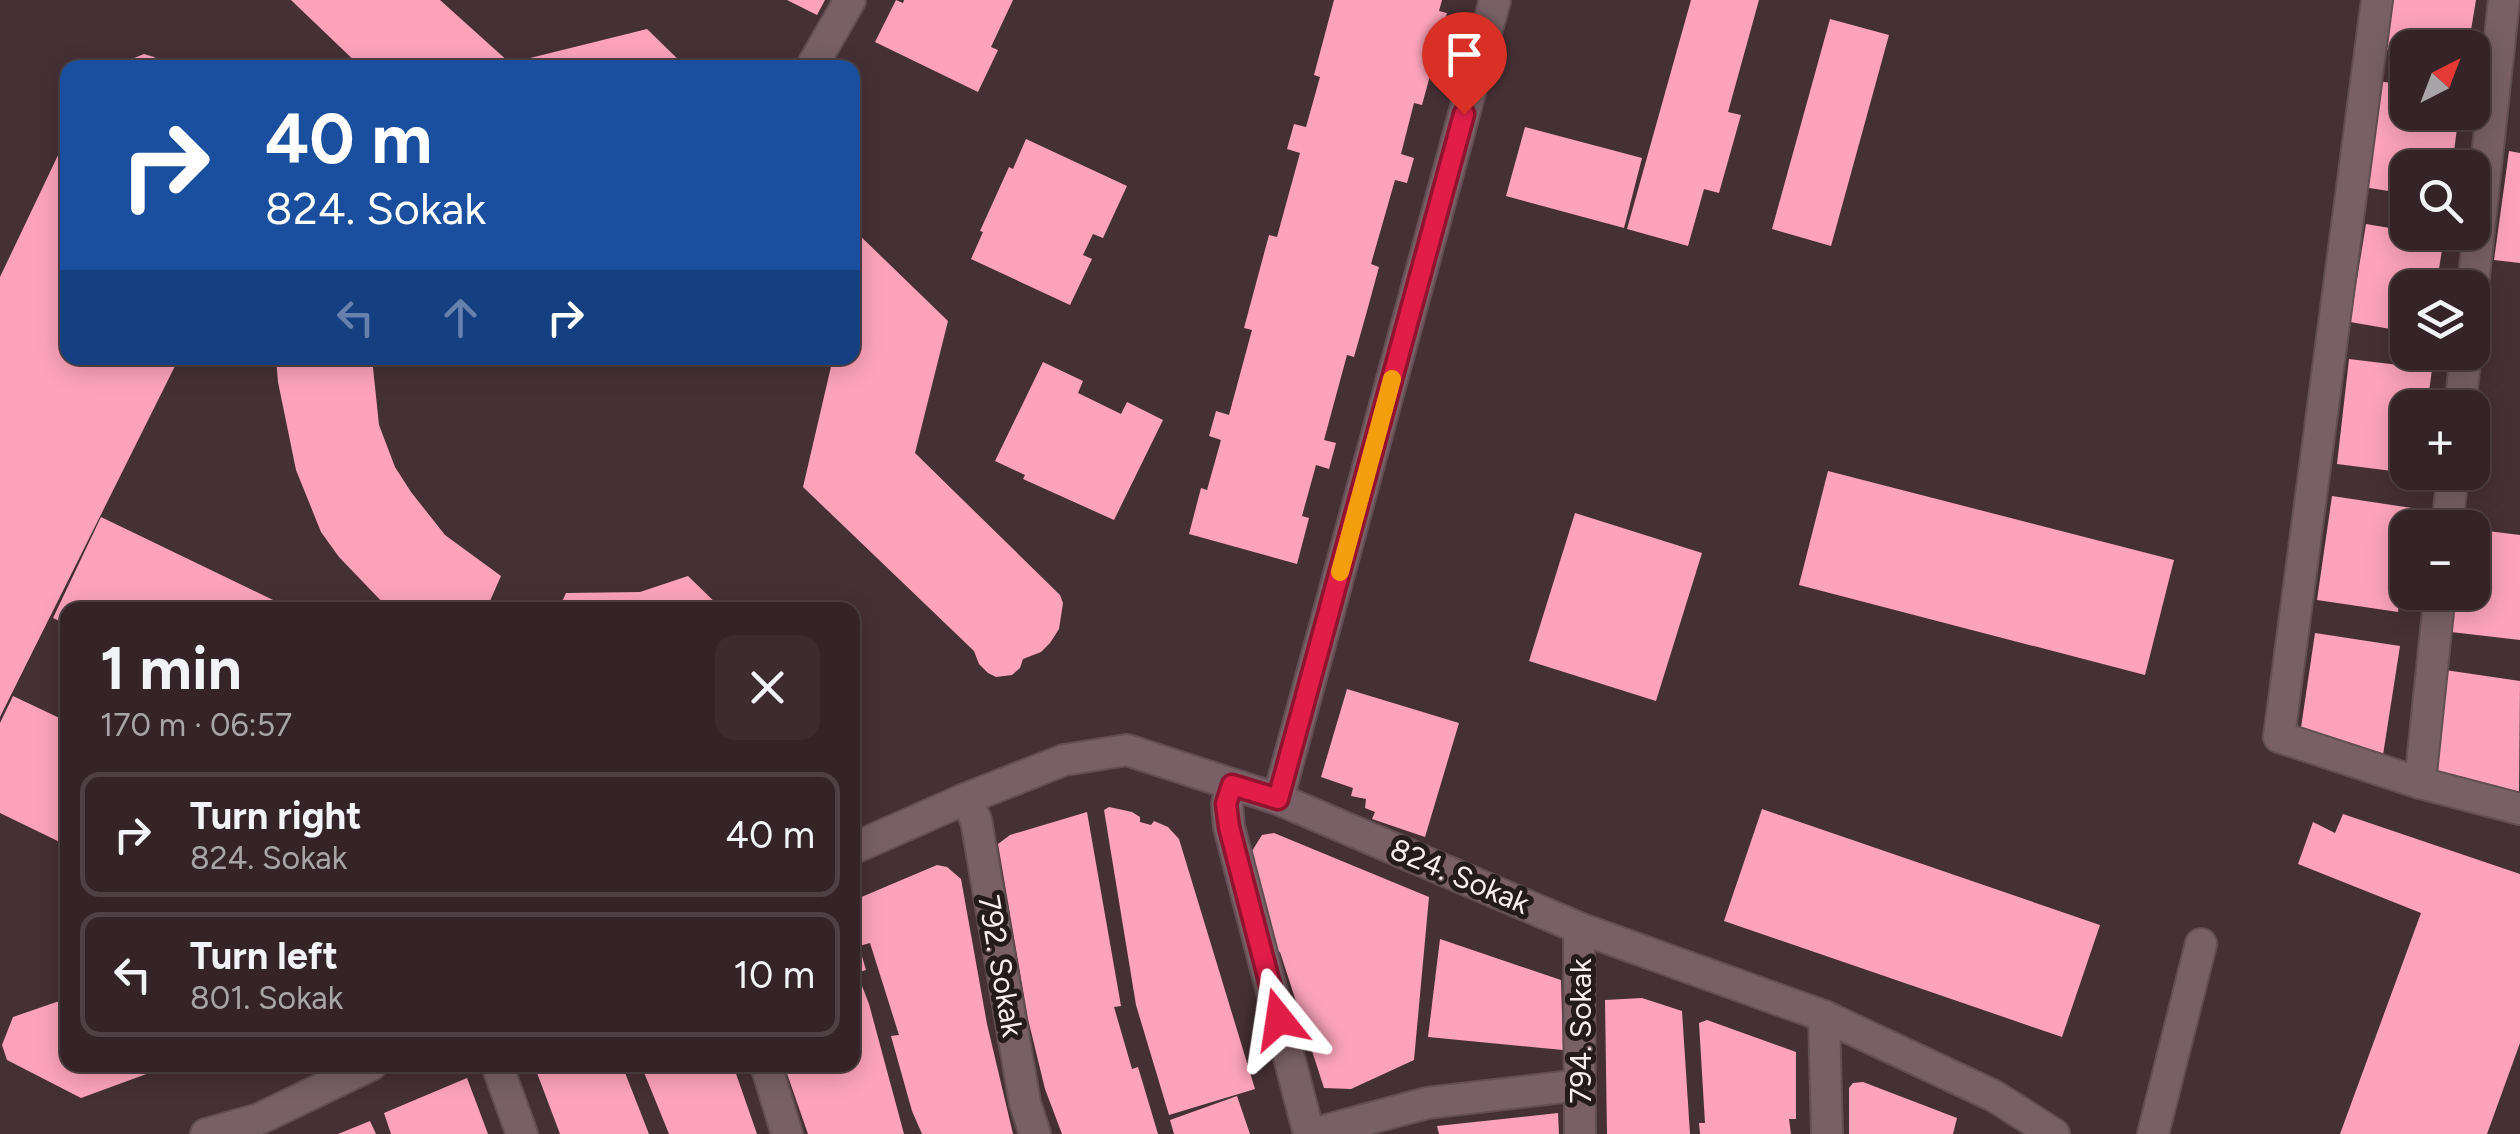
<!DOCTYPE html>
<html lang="en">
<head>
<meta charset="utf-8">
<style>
	:root { --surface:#342428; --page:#3c2c30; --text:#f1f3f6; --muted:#a9a4a8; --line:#4e4145 }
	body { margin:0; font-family:Figtree,sans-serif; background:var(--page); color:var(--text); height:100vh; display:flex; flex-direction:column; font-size:38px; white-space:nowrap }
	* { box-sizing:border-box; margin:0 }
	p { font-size:32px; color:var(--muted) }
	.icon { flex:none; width:55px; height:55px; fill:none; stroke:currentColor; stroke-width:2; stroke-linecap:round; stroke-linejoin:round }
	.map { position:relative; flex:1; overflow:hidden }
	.details { position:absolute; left:60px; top:602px; width:800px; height:470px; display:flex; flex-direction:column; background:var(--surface); border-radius:20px; box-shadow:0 5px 25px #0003,0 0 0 2px var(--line) }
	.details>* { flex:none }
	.banner { position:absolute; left:60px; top:60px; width:800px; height:305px; border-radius:20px; box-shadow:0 5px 25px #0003,0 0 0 2px var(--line); background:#1a4fa0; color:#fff; overflow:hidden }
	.needle { width:65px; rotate:42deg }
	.buttons { position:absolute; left:2390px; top:30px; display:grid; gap:20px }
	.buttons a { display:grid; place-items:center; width:100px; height:100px; border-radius:20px; background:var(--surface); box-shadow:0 5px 25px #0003,0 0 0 2px var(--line); font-size:50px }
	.pin { position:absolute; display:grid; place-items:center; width:85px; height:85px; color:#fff; margin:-102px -42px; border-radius:50% 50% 50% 0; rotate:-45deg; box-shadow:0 0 10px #0007 }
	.pin .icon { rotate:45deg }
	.me { position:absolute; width:110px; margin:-55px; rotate:345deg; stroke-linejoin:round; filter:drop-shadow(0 0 8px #0008) }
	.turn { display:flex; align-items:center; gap:35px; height:210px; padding:0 40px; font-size:45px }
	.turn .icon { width:130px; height:130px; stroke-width:2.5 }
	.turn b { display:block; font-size:70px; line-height:85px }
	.lanes { display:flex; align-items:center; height:95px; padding:0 40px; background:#0003; justify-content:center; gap:50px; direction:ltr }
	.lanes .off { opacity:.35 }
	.round { display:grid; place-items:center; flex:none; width:105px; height:105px; border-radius:20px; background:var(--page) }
	.summary { display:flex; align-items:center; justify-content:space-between; height:170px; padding:0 40px }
	h1 { font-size:60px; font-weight:700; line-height:75px }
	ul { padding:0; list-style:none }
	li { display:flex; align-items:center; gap:30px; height:125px; margin:0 20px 15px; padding:0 20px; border:5px solid var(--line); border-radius:20px }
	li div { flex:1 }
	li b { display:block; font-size:38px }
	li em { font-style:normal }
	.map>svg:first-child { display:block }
	.building { fill:#fca3ba }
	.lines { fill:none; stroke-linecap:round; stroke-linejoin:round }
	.minor-casing { stroke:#614f54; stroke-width:34 }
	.minor { stroke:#786066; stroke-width:30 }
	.route-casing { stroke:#92132f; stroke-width:25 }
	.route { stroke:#e11d48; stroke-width:18 }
	.slow { stroke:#f59e0b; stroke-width:18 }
	.labels { text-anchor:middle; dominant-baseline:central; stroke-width:10; stroke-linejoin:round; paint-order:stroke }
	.street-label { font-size:30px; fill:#faecef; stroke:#251b1d }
</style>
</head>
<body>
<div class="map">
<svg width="2520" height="1134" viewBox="0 0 2520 1134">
	<rect width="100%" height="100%" fill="#453035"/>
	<!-- building -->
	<g class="building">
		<path d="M291,0H440L510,63L647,29L687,68H362Z"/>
		<path d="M787,0H825L817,15Z"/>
		<path d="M896,0L903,3L904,0H1013L991,47L998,50L978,92L875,42Z"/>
		<path d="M1334,0H1442L1439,11L1447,13L1422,105L1414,103L1401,154L1414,158L1407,183L1395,180L1371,264L1379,267L1367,311L1354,357L1347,355L1324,440L1336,443L1329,469L1316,465L1302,516L1309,518L1297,564L1189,534L1201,488L1207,490L1221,440L1209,436L1216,411L1229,415L1252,330L1244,328L1269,235L1277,237L1300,153L1287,149L1294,124L1306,127L1320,77L1314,75Z"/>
		<path d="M1691,0H1759L1728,112L1741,115L1719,193L1704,189L1688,246L1627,229Z"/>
		<path d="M2391,0H2476L2468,48H2408V53L2383,49Z"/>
		<path d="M1830,19L1889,35L1831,246L1772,229Z"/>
		<path d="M144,54L154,57L169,68H119L122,63Z"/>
		<path d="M2377,81L2408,85V112H2459L2452,168H2408V194L2363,187Z"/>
		<path d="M1525,127L1642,158L1624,228L1506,196Z"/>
		<path d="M1026,139L1127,186L1103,238L1093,234L1083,255L1092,259L1070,305L971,259L983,232L980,231L1009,167L1013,169Z"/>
		<path d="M68,143V358H179L0,717V277L60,151Z"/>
		<path d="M2509,151L2520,153V263L2494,260Z"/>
		<path d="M2366,224L2444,237L2436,288H2408V332L2350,322Z"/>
		<path d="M852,228L948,321L915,453L1060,595L1063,603L1059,629L1050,643L1041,652L1023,659L1020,668L1012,675L996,677L988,673L979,664L974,651L803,487L833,358H852Z"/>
		<path d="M276,358H372L379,425L395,467L411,492L445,535L501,576L486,610H384L386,606L339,557L321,532L296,470L278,382Z"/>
		<path d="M2349,359L2432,369L2427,408H2408V473L2337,464Z"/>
		<path d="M1043,362L1083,381L1078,393L1121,414L1127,402L1163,420L1114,520L1023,479L1025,475L995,461Z"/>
		<path d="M1828,471L2174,560L2145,675L1799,585Z"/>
		<path d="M2332,496L2412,508L2398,612L2317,600Z"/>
		<path d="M1575,513L1702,553L1656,701L1529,661Z"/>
		<path d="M101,517L294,610H68V625L53,618Z"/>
		<path d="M2472,529L2520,535V640L2451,632L2455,592H2472Z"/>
		<path d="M688,576L723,610H558L566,593L640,592Z"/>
		<path d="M2315,633L2400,646L2383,755L2299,741Z"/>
		<path d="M2445,670L2520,681L2519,792L2429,779Z"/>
		<path d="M1347,689L1459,723L1425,837L1372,819L1375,812L1365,808L1366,799L1351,796L1353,788L1321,777Z"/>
		<path d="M13,696L68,722V846L0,813V723Z"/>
		<path d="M1109,807L1132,812L1140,817V822L1151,825L1154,821L1168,827L1179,839L1255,1089L1169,1115L1136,1005L1104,810Z"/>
		<path d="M1762,809L2100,925L2062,1037L1724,921Z"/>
		<path d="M1087,812L1121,1006L1114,1007L1132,1069L1138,1067L1158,1134H1062L1045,1089L1028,1019L998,844L1010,835Z"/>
		<path d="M2343,814L2520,874V1043L2487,1134H2340L2421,913L2298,864L2313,822L2335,833Z"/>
		<path d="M1274,833L1429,897L1414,1060L1351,1089L1324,1088L1280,952L1277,951L1252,851L1262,835Z"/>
		<path d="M937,865L947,867L961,879L987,1024L1013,1134H922L912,1111L891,1036L899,1035L870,943L859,946L866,970L857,973L869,1004L904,1134H808L784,1065H852V901Z"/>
		<path d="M1440,939L1561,980L1563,1050L1428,1037Z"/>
		<path d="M68,998V1065H171L81,1098L7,1060L2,1045L13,1017Z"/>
		<path d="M1642,998L1682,1011L1690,1134H1607L1605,1000Z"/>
		<path d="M1707,1020L1796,1052V1119H1789L1791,1134H1700L1699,1123H1705L1699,1023Z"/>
		<path d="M534,1065H622L649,1134H560Z"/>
		<path d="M641,1065H733L757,1134H669Z"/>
		<path d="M467,1078L488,1134H391L384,1113Z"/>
		<path d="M1863,1082L1957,1118L1953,1134H1849V1088L1853,1083Z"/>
		<path d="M1237,1096L1250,1134H1174L1170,1120Z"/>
		<path d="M1558,1113L1559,1134H1439L1437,1126Z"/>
		<path d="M370,1121L376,1134H338Z"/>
	</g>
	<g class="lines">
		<defs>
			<g id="minor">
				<path d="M2377,0L2279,737L2420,783L2520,809"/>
				<path d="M811,68L850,0"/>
				<path d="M2472,295L2504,0"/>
				<path d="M2460,408L2466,352"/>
				<path d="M2447,528L2453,472"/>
				<path d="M2420,783L2440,592"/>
				<path d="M1232,785L1227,804L1229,827L1309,1134"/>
				<path d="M965,799L976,820L1025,1103L1035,1134"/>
				<path d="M1278,799L1495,0"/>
				<path d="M852,849L965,799L1064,760L1127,750L1278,799L1579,928L1824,1016L1994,1096L2054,1134"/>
				<path d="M1579,928L1580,1134"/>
				<path d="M1824,1016L1827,1134"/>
				<path d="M497,1065L522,1134"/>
				<path d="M766,1065L787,1134"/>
				<path d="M206,1134L259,1119L371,1065"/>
				<path d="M1312,1134L1427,1103L1580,1085"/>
				<path d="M2153,1134L2201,944"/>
			</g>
		</defs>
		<!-- minor casing -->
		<use href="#minor" class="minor-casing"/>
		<!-- minor -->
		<use href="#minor" class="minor"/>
	</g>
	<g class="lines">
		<defs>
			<path id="route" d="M1279,1019L1229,827L1226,804L1232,785L1278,799L1464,114"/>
		</defs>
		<!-- route casing -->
		<use href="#route" class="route-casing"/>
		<!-- route -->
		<use href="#route" class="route"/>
		<!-- slow -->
		<path class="slow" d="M1340,572L1392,379"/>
	</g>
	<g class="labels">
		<!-- street labels -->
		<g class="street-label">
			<text transform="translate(1460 876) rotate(23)">824. Sokak</text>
			<text transform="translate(1001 966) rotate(80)">792. Sokak</text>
			<text transform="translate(1580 1031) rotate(-90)">794. Sokak</text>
		</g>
	</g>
</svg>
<div class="buttons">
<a><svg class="needle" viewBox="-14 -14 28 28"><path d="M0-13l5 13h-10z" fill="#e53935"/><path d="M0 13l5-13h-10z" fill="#a9a4a8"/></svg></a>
<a><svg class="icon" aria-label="search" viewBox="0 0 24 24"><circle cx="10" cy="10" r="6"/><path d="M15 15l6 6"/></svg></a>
<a><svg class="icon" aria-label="layers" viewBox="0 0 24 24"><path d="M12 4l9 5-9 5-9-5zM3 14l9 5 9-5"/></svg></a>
<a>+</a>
<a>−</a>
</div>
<div class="pin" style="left:1464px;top:114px;background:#d93025"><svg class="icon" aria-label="arrive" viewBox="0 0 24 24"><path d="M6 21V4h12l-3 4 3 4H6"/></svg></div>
<svg class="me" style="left:1279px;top:1019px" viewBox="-20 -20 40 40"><path d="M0-17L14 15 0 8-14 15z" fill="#e11d48" stroke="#fff" stroke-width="4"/></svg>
<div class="banner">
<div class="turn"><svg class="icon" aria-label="right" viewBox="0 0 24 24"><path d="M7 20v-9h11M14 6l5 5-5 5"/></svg><div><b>40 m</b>824. Sokak</div></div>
<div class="lanes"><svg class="icon off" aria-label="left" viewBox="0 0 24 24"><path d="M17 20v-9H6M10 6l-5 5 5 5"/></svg><svg class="icon off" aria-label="ahead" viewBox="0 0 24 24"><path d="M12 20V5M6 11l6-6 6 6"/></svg><svg class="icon" aria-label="right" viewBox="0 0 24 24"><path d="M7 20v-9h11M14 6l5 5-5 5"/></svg></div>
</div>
<section class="details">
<div class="summary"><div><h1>1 min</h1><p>170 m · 06:57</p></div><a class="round"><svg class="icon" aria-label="close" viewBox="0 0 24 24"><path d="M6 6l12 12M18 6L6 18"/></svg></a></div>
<ul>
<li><svg class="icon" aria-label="right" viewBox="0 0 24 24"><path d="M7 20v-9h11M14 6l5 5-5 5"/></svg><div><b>Turn right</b><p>824. Sokak</p></div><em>40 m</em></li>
<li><svg class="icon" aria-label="left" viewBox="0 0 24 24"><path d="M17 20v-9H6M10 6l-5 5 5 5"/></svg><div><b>Turn left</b><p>801. Sokak</p></div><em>10 m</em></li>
</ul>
</section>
</div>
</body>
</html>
